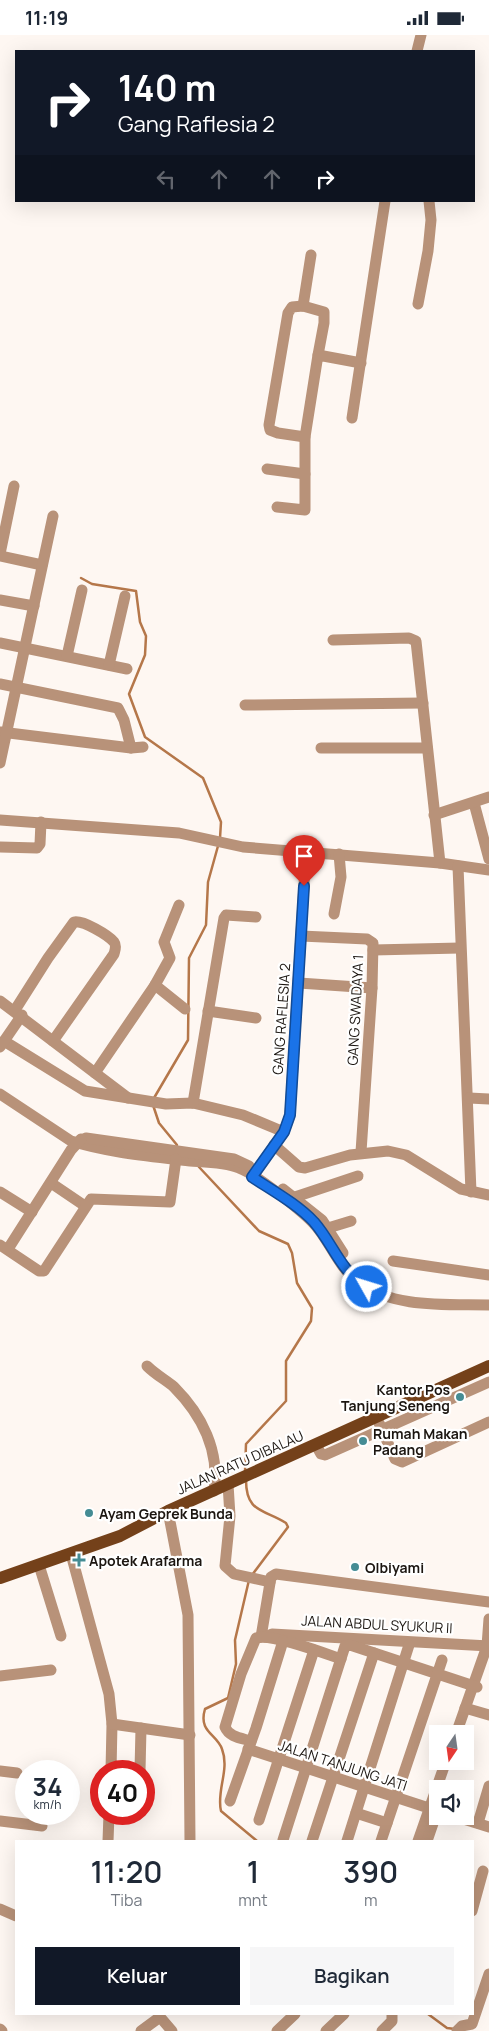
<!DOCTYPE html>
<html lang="id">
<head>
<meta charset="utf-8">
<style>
	:root { --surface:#fff; --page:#f6f6f7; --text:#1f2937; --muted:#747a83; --accent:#111827 }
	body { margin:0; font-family:Manrope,sans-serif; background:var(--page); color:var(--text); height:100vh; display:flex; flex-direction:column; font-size:19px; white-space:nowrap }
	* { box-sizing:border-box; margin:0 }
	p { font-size:16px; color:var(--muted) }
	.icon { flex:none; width:28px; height:28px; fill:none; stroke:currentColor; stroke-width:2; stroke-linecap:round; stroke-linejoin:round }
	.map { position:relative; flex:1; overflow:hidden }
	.drawer { position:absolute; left:15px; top:1805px; width:459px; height:175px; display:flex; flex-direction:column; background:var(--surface); border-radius:0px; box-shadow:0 5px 20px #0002 }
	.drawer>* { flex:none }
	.top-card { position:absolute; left:15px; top:15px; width:460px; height:152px; border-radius:0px; box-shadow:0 5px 20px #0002; background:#111827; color:#fff; overflow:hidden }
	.needle { width:32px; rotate:193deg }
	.controls { position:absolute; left:429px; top:1690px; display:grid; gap:10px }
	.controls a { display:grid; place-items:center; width:45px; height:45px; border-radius:0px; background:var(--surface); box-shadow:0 5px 20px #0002; font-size:25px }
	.speed { position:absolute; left:15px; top:1725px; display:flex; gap:10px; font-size:25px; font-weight:700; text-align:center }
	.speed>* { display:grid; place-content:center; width:65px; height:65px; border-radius:50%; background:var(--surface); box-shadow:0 5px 20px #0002; line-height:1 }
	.speed small { font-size:12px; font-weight:400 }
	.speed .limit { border:8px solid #d22; background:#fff; color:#111 }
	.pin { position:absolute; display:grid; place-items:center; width:42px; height:42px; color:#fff; margin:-51px -21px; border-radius:50% 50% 50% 0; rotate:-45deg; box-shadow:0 0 5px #0007 }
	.pin .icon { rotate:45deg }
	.me { position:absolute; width:55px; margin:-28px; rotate:309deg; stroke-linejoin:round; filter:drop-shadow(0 0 4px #0008) }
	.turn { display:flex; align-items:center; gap:18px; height:105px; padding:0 20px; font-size:22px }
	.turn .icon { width:65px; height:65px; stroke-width:2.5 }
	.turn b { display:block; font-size:35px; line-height:42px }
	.lanes { display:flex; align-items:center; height:48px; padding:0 20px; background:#0003; justify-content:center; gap:25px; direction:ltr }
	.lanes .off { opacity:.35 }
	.eta { display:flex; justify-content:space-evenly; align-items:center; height:85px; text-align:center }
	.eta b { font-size:30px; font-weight:600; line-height:35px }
	.primary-button { display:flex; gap:10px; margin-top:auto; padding:10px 20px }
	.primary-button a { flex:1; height:58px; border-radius:0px; background:var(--accent); color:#fff; font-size:20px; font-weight:600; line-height:58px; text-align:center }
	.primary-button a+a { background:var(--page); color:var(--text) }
	.status { display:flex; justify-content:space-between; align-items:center; height:35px; padding:0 25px; background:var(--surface); direction:ltr }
	.status svg { height:14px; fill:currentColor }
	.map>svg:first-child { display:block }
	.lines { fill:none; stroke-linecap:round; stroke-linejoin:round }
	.stream { stroke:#b5774a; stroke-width:2.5 }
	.minor { stroke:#b89279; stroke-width:11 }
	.major { stroke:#74411a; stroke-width:12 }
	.route-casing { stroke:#114b97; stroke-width:12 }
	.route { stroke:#1a73e8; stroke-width:9 }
	.poi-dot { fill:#458c94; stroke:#fff; stroke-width:2 }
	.labels { text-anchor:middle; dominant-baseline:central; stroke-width:4.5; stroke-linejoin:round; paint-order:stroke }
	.street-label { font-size:14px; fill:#1c1611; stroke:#fff }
	.poi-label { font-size:14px; font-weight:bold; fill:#1c1611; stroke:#fff; text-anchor:start }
</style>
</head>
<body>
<div class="status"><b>11:19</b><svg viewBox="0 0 49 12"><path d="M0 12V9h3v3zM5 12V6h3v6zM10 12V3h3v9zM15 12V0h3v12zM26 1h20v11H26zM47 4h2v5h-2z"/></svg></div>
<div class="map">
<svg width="489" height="1996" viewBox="0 0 489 1996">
	<rect width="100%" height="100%" fill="#fef7f2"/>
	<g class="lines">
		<!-- stream -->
		<g class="stream">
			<path d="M81,543L92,549L136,556L140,587L146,601L145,620L129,659L145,702L203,743L221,787L220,803"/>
			<path d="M154,1063L188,1005L189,923L206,890L208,847L218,811"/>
			<path d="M153,1070L159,1088L177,1110"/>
			<path d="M199,1132L259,1196L288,1209L292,1218L297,1248L312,1273L311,1286L286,1326V1366L246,1409L245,1437"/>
			<path d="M246,1445C246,1478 264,1474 286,1488L288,1492L252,1540"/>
			<path d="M249,1545L235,1605L236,1629L228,1663L205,1674C198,1697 217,1699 222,1714C230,1735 216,1756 221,1776L257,1806"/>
			<path d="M428,1979L447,1993L455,1994"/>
		</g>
		<!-- minor -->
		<g class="minor">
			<path d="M417,16L421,0"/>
			<path d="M418,269L428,216L431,185L429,166"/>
			<path d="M303,271L311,220"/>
			<path d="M352,383L385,166"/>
			<path d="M305,402L278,398L270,395L269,390L288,278L292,272L303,271L324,277V288L318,320"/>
			<path d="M267,434L305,439"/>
			<path d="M277,472L305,475V402L318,320L361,328"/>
			<path d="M0,519L14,451"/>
			<path d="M0,521L42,530"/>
			<path d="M0,565L34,571"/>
			<path d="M333,605L409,603L416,606L440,828"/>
			<path d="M0,608L127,634"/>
			<path d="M67,621L82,555"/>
			<path d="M109,630L125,561"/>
			<path d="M0,649L118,673L124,685L131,713"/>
			<path d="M245,670L423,668"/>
			<path d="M1,697L131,713L143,712"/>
			<path d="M321,713H427"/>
			<path d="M0,728L53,481"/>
			<path d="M474,768L489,824"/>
			<path d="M434,780L489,762"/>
			<path d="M0,785L179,798L243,812L440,828L489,835"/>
			<path d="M0,812L37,813L40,809L41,787"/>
			<path d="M458,831L471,1157"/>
			<path d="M334,879L341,842L339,819"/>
			<path d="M301,901L367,904L373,908L372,953L361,1117"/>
			<path d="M373,915L460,913"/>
			<path d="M299,948L372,953"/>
			<path d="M155,950L185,974"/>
			<path d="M0,966L128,1063"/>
			<path d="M15,975L48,923L74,887C83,885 108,900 114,907C117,911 115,915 114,919L53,1006"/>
			<path d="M208,976L256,983"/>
			<path d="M4,1006L85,1056L166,1069L193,1068L243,1080L284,1097"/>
			<path d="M0,1012L22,980"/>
			<path d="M95,1038L155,950L170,923L164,907L179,870"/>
			<path d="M0,1059L71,1106C110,1118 150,1121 190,1126C205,1127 225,1127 239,1133C254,1138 310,1181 319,1195C332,1212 340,1233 357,1246C393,1274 446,1269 489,1270"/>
			<path d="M469,1063L489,1064"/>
			<path d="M193,1068L224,883L226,880L256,882"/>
			<path d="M86,1103L234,1124L249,1131"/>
			<path d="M274,1110L299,1132L305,1133L350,1120L388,1116L406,1120L461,1154L489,1160"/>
			<path d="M252,1142L284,1097L290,1080L306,817"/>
			<path d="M51,1148L85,1171"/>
			<path d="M283,1154L322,1185L343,1218"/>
			<path d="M0,1157L32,1177"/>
			<path d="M295,1162L358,1141"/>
			<path d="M328,1193L351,1186"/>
			<path d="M0,1210L39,1236H44L91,1164L170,1167L176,1124"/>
			<path d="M8,1214L71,1115L81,1104"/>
			<path d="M393,1226L489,1240"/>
			<path d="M147,1331C156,1340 166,1345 174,1352C202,1380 220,1416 214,1456"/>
			<path d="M379,1388L395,1424L402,1427L489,1387"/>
			<path d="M316,1410L321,1419L325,1420L489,1347"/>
			<path d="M228,1449L230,1481L225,1531L234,1539L270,1547"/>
			<path d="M168,1476L188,1580L190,1806"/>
			<path d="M71,1519L109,1659L112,1689L111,1736"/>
			<path d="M39,1530L61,1601"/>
			<path d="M261,1602L271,1542L276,1539L489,1567"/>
			<path d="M265,1602L272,1599L489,1611"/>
			<path d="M0,1641L51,1635"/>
			<path d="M465,1673L489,1680"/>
			<path d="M112,1689L190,1700"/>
			<path d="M456,1699L487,1611L489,1584"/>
			<path d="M251,1706C241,1703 229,1702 225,1692L241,1639L256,1603C271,1598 324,1618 341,1624"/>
			<path d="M248,1714L438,1776"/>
			<path d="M0,1736L17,1738"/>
			<path d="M140,1736L141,1693"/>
			<path d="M230,1766L256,1693L283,1606"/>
			<path d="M356,1778L387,1788"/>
			<path d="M454,1781L489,1792"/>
			<path d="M259,1785L314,1615"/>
			<path d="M0,1786L42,1791"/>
			<path d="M478,1788L489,1751"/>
			<path d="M283,1805L345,1611L350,1610L477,1652"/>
			<path d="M108,1806L109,1779"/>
			<path d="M312,1806L374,1618"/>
			<path d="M347,1806L409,1610"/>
			<path d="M381,1806L442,1625"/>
			<path d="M418,1806L446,1726"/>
			<path d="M427,1806L438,1774"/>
			<path d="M0,1874L16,1881"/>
			<path d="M472,1876L483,1836"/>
			<path d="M0,1994L2,1996"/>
			<path d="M141,1996L160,1982L172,1996"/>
			<path d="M277,1996L295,1979"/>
			<path d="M326,1996L344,1979"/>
			<path d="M382,1996L392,1986V1979"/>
			<path d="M457,1996L462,1991L472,1989L489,1939"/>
		</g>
		<!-- major -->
		<path class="major" d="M0,1543L120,1501L168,1476L489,1331"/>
	</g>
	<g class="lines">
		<defs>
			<path id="route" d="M304,851L290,1080L284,1097L252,1142C273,1156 297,1169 314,1187C334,1210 339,1235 367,1252"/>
		</defs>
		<!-- route casing -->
		<use href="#route" class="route-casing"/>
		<!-- route -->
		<use href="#route" class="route"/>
	</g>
	<!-- markers -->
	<g class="poi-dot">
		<circle cx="460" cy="1362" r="5"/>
		<circle cx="363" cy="1406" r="5"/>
		<circle cx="89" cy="1478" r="5"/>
		<path d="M76.5 1517.5h5v5h5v5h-5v5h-5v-5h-5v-5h5z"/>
		<circle cx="355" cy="1532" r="5"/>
	</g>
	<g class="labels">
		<!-- street labels -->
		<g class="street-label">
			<text transform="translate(355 975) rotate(-87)">GANG SWADAYA 1</text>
			<text transform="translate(281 984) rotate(-86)">GANG RAFLESIA 2</text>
			<text transform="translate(240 1427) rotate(-24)">JALAN RATU DIBALAU</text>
			<text transform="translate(377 1589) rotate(3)">JALAN ABDUL SYUKUR II</text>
			<text transform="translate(343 1730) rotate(18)">JALAN TANJUNG JATI</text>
		</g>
		<!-- poi labels -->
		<g class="poi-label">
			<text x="450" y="1354" text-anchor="end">Kantor Pos<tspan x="450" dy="16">Tanjung Seneng</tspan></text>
			<text x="373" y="1398">Rumah Makan<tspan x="373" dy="16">Padang</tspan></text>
			<text x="99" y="1478">Ayam Geprek Bunda</text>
			<text x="89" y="1525">Apotek Arafarma</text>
			<text x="365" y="1532">Olbiyami</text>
		</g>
	</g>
</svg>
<div class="controls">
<a><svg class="needle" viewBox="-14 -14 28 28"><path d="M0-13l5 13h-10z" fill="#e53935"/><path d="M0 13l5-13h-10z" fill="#747a83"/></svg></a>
<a><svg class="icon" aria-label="sound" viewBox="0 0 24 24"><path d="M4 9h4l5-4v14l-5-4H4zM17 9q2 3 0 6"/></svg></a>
</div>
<div class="speed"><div>34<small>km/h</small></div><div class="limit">40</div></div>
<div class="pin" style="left:304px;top:851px;background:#d93025"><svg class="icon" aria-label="arrive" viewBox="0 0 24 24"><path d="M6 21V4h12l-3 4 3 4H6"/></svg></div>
<svg class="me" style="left:367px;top:1252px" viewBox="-20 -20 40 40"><circle r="17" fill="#1a73e8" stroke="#fff" stroke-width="3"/><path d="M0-11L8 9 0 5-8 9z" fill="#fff"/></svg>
<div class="top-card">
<div class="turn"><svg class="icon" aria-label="right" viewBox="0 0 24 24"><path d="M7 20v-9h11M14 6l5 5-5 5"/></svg><div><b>140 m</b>Gang Raflesia 2</div></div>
<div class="lanes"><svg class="icon off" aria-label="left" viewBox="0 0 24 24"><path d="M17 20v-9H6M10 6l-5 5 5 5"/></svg><svg class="icon off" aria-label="ahead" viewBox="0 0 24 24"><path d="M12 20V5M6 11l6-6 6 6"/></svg><svg class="icon off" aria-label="ahead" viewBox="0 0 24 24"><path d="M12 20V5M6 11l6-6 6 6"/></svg><svg class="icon" aria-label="right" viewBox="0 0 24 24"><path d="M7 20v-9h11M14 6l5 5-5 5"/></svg></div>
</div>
<section class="drawer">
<div class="eta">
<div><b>11:20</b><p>Tiba</p></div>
<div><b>1</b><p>mnt</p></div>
<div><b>390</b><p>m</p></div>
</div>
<div class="primary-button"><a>Keluar</a><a>Bagikan</a></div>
</section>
</div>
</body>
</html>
